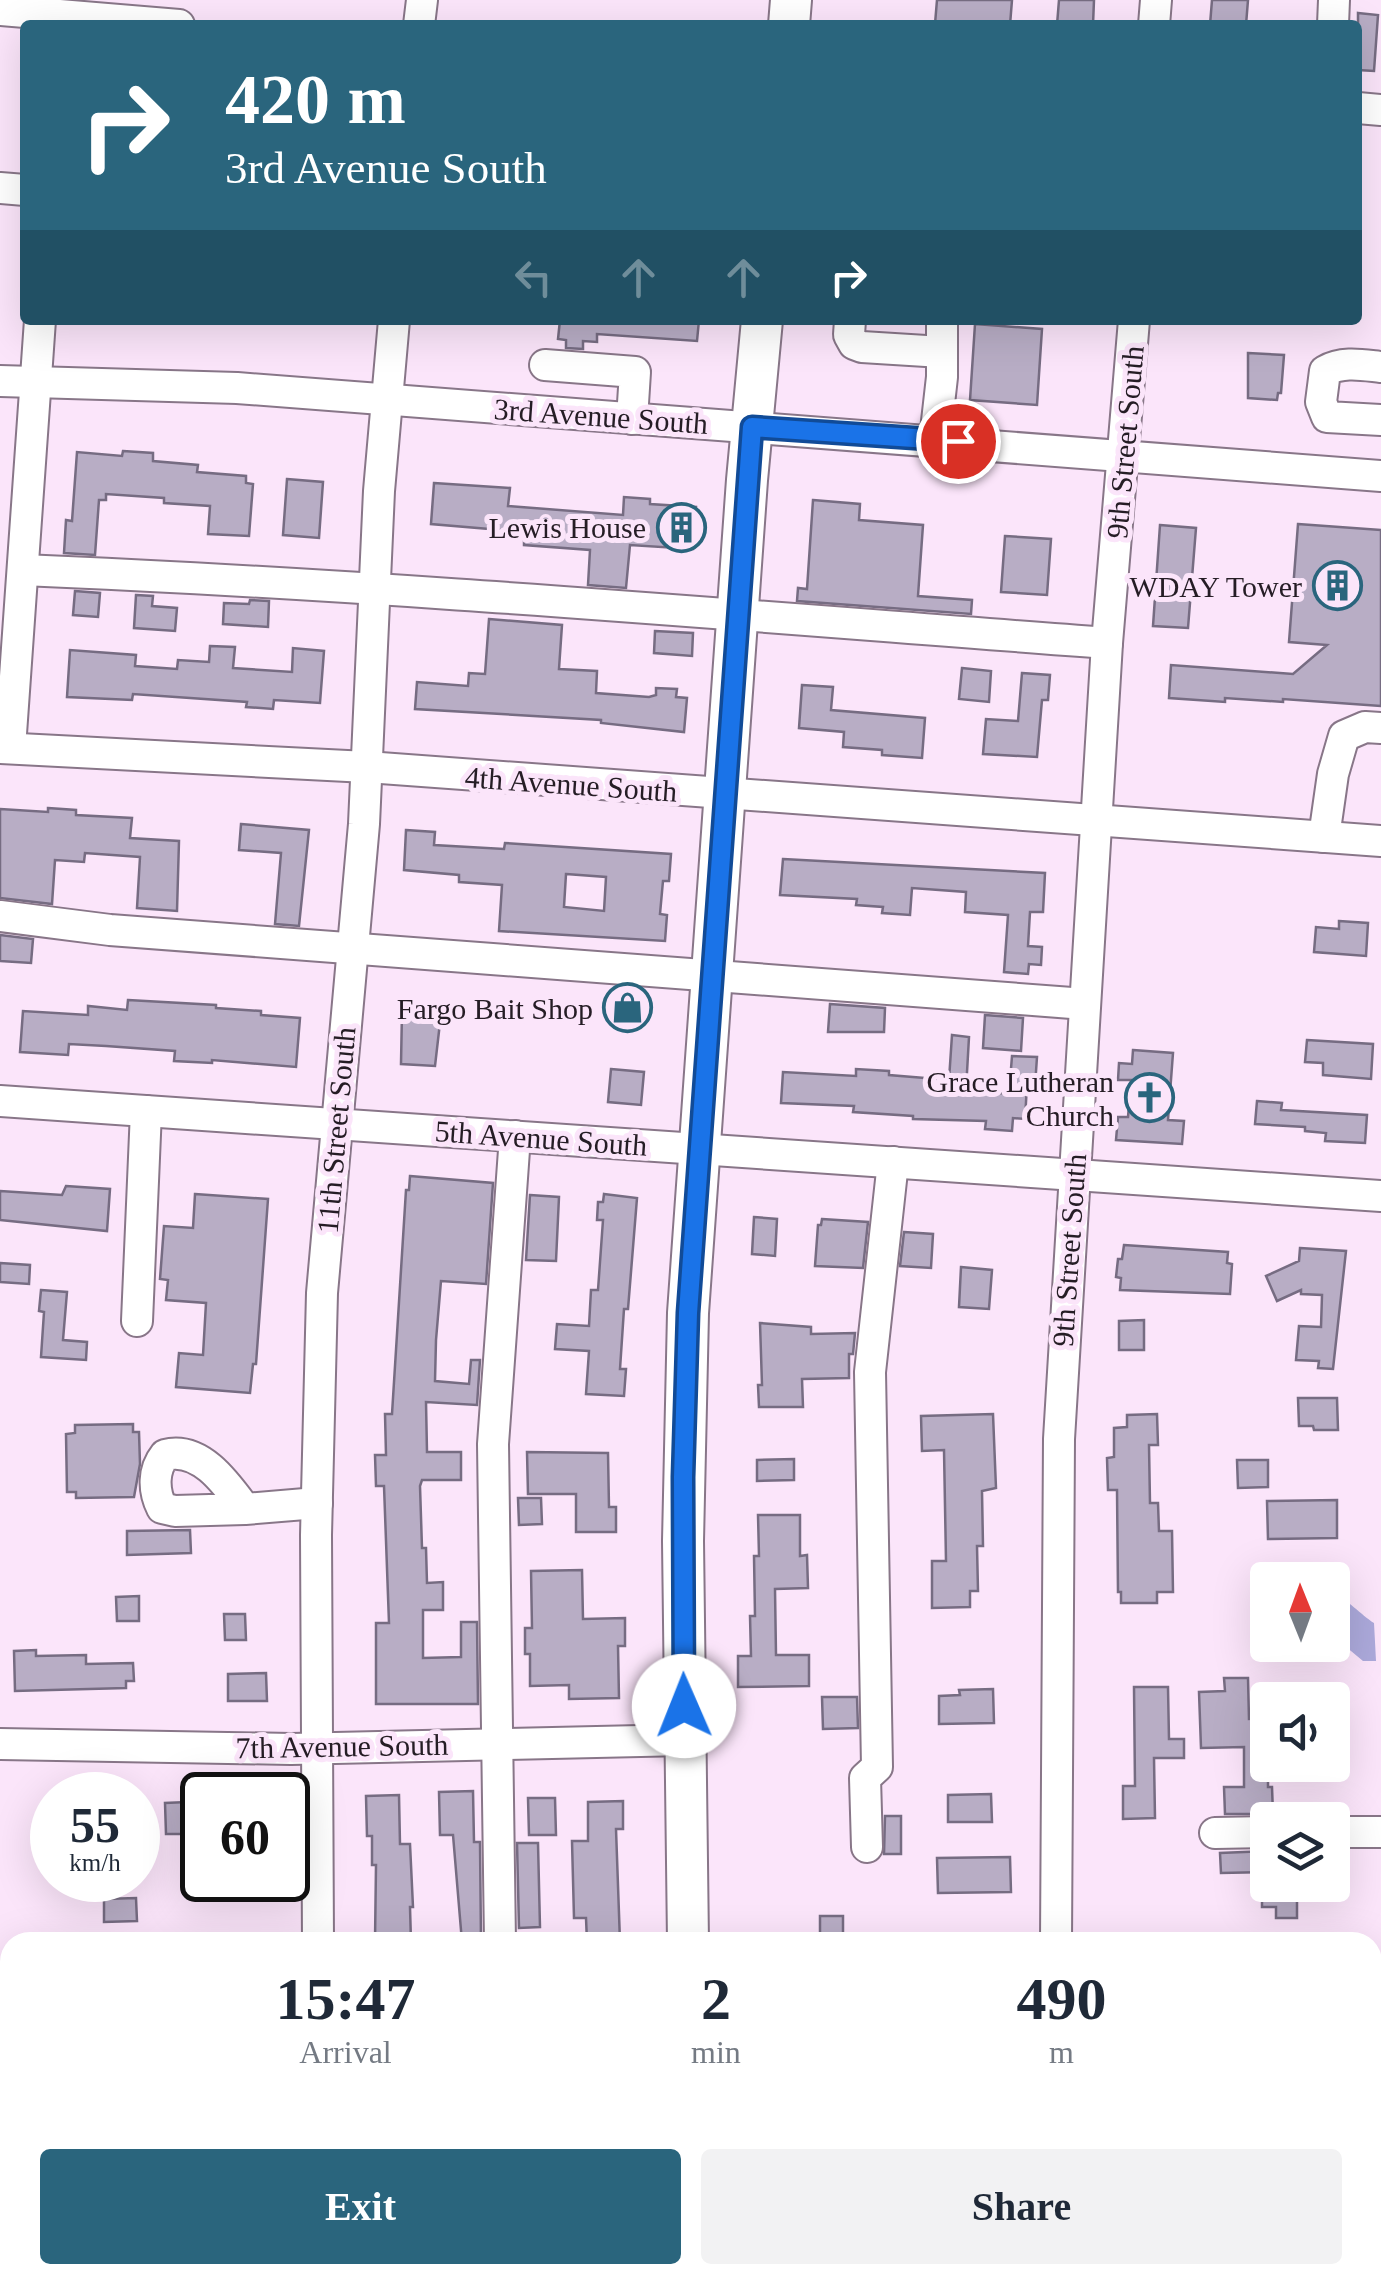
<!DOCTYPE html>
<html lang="en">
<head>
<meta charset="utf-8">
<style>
	:root { --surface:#fff; --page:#f2f2f3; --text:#1f2937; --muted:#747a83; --accent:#2a657d }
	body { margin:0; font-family:Georgia,serif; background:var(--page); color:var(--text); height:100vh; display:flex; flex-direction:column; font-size:38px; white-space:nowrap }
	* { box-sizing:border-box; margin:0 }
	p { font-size:32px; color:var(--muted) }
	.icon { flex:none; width:55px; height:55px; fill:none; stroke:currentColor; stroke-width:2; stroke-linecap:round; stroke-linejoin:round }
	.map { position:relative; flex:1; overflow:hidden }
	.details { position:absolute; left:0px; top:1932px; width:1382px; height:352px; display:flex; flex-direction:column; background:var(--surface); border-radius:30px 30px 0 0; box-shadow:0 10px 40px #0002 }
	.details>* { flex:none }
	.guide { position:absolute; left:20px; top:20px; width:1342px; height:305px; border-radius:10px; box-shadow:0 10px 40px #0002; background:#2a657d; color:#fff; overflow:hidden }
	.needle { width:65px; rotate:359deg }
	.tools { position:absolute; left:1250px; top:1562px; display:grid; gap:20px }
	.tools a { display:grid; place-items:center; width:100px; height:100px; border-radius:10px; background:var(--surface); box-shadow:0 10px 40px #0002; font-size:50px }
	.speed { position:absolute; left:30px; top:1772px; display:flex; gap:20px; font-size:50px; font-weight:700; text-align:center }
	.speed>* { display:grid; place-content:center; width:130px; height:130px; border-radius:50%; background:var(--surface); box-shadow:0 10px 40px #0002; line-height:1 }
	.speed small { font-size:25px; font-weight:400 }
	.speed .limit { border:5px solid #111; border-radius:15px; background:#fff; color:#111 }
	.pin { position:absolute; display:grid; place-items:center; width:85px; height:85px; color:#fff; margin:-42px; border:5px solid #fff; border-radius:50%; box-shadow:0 2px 10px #0007 }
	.me { position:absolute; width:110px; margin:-55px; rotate:359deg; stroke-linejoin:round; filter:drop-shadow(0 0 8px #0008) }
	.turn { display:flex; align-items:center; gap:35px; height:210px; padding:0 40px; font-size:45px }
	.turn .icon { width:130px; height:130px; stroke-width:2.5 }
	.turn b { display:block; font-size:70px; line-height:85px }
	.lanes { display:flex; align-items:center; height:95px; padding:0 40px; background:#0003; justify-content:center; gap:50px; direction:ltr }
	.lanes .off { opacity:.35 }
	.eta { display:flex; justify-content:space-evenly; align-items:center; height:170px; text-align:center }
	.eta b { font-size:60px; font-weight:700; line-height:70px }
	.button { display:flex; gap:20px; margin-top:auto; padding:20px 40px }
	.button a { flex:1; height:115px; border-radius:10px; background:var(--accent); color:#fff; font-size:40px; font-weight:700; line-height:115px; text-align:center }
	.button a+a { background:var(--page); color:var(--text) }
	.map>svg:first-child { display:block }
	.water { fill:#aca9db }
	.building { fill:#b8adc5; stroke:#766c82; stroke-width:2.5; fill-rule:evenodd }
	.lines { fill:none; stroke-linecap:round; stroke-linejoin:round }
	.minor-casing { stroke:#887688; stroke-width:34 }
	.major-casing { stroke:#887688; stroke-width:44 }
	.minor { stroke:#fff; stroke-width:30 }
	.major { stroke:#fff; stroke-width:40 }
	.route-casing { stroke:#114b97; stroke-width:25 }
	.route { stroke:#1a73e8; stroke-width:18 }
	.labels { text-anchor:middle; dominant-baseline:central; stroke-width:10; stroke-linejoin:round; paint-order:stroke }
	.street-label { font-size:30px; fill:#251d25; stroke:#fbe5fa }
	.poi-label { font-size:30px; fill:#251d25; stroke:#fbe5fa; text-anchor:end }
</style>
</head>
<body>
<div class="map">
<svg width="1381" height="2284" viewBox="0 0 1381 2284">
	<rect width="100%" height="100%" fill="#fbe5fa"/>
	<!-- water -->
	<path class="water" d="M1333,1595C1347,1598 1361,1615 1374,1623L1376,1661H1363L1333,1636Z"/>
	<!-- building -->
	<g class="building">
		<path d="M937,0H1012L1010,25L935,24Z"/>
		<path d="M1059,0H1094L1093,25H1057Z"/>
		<path d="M1212,0H1248L1246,25H1210Z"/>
		<path d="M1358,13L1378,15L1374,71L1358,70Z"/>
		<path d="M560,320H699L697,341L597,334V342L583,341V349L566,348V340L558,339Z"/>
		<path d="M975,324L1042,329L1037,405L970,400Z"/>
		<path d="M1248,353L1284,355L1281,393H1278L1277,400L1248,398Z"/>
		<path d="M123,451L153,453V461L198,465L197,472L246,476V483L253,484L249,536L208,534L210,506L164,503V498L106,494V500H99L95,555L64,553L66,520L72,521L77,452L122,456Z"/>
		<path d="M287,479L323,482L319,538L283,535Z"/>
		<path d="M434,483L510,488L508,506L623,515L624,497L650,499V504L696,507L693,549L630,545L626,588L588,585L590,550L524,545V532L431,524Z"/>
		<path d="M813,500L860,504L859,520L923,525L918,596L972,600L971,614L797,601L798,588L807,589Z"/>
		<path d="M1298,524L1381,530V706L1283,699V702L1225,698V702L1169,698L1171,665L1293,674L1327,645L1289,642Z"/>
		<path d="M1160,525L1196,528L1188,628L1153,626Z"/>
		<path d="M1005,536L1051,539L1047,595L1001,592Z"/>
		<path d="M75,591L100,593L98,617L73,615Z"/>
		<path d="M136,595L153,596L152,606L177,608L175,631L134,628Z"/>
		<path d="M250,600L269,601L268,627L223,624L224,603L249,604Z"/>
		<path d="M489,619L562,625L559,669L597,671L596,693L649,697L656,695V688L677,689L676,697L687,698L684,732L601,723V720L415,709L417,682L468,686L469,673L485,674Z"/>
		<path d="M655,631L693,633L692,656L654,653Z"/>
		<path d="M210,646L235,647L233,668L292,672L293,648L324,651L320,703L274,700L273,709L246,707L247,702L133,694L132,700L67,697L70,650L136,655L135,666L177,669L178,660L209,662Z"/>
		<path d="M962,668L991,671L989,702L959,699Z"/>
		<path d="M1022,673L1050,675L1048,700H1042L1037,757L983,754L986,719L1018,721Z"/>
		<path d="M802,685L833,687L831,710L925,718L922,758L882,755V750L843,747L844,732L799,728Z"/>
		<path d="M48,808L76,810V815L132,818L130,838L179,841L177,911L137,908L140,857L85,853L84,862L55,860L52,904L0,898V809L48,812Z"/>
		<path d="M241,824L309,830L299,926L275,924L281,853L239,850Z"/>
		<path d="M406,830L435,832L434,845L504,849L505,843L671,854L669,881H663L660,914L667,915L665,941L499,931L502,885L459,882V875L404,870ZM566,874L606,877L604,911L564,907Z"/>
		<path d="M783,859L1045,873L1043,912H1030L1028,946L1042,947L1041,965L1029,964L1028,974L1004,972L1008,915L965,912L966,892L912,888L910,915L882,913L883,907L856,905L857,899L780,895Z"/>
		<path d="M1339,921L1368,923L1366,956L1314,952L1316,927L1339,929Z"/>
		<path d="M0,935L33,939L31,963L0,961Z"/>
		<path d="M615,991L643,993L641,1024L612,1022Z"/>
		<path d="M128,1000L216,1005V1008L261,1011V1015L300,1018L296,1067L212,1060V1063L174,1061L175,1051L106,1046L69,1044L68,1055L20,1052L23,1011L88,1015V1006L127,1010Z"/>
		<path d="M830,1004L885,1008L884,1032H828Z"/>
		<path d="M402,1011L441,1014L435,1066L401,1064Z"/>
		<path d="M985,1015L1023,1018L1021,1051L983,1048Z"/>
		<path d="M952,1035L969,1037L966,1090L1009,1094L1012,1056L1037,1057L1035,1086L1027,1085L1025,1119L1013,1118L1012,1131L985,1129L986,1121L913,1119V1116L853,1112L854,1106L781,1103L783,1072L856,1076V1069L889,1071V1075L949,1080Z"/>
		<path d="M1307,1040L1373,1044L1371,1079L1323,1075V1063L1305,1062Z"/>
		<path d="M1133,1050L1173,1053L1168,1120L1184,1121L1182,1144L1116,1140L1118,1117H1128L1131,1080H1118L1119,1063L1132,1064Z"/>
		<path d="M611,1069L644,1072L641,1105L608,1102Z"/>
		<path d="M1257,1101L1282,1103L1281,1110L1367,1115L1365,1143L1325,1141L1326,1133L1305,1131V1127L1255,1124Z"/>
		<path d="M410,1176L493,1183L486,1284L441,1281L436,1340L435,1381L469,1384L471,1360H480L477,1405L426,1402L427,1452H461V1480H422L420,1486L422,1548H426L427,1583L443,1582V1610H423V1658L461,1657V1622H477L478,1704H376V1623H389L384,1486H376L375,1455H386L385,1414H392L406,1190H409Z"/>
		<path d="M66,1186L110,1189L107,1231L0,1220V1191L62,1195Z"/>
		<path d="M195,1194L268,1199L256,1364H253L250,1393L176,1387L179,1353L203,1355L206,1303L166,1300L168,1280L160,1279L164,1226L193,1228Z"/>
		<path d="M604,1194L637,1198L628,1309H624L620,1369H626L624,1396L586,1394L589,1351L555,1349L557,1324L589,1326L591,1290H598L603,1220H597L598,1202H603Z"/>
		<path d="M530,1195L559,1197L556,1261L526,1260Z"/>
		<path d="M754,1217L777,1219L775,1256L752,1254Z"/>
		<path d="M822,1219L868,1222L863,1268L815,1266L818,1225H821Z"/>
		<path d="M904,1232L933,1234L931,1268L900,1266Z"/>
		<path d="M1124,1245L1228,1252L1227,1263L1232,1264L1230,1294L1120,1290L1121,1278L1116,1277L1118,1259H1122Z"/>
		<path d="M1300,1248L1346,1251L1333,1369L1318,1368L1319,1361L1296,1360L1299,1326L1321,1327L1322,1295L1301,1294V1290L1277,1301L1266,1276L1299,1261Z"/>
		<path d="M0,1263L30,1265L29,1284L0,1282Z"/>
		<path d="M961,1267L992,1270L989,1309L959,1307Z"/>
		<path d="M41,1290L67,1292L63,1340L87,1342L86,1360L41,1357L44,1312L39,1311Z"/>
		<path d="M1144,1320V1350H1119V1321Z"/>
		<path d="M760,1323L811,1327V1334L855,1333L853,1354H849V1378L802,1379L803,1407H759L758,1385H762Z"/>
		<path d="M1298,1398H1337L1338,1430H1314L1313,1426H1299Z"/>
		<path d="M993,1414L996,1488L982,1491L983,1546H977L978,1591H970V1607L932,1608V1561H946L944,1450L922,1451L921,1416Z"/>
		<path d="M1157,1414L1158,1445H1149L1150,1503H1158L1159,1531H1172L1173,1592H1157V1603H1121V1592H1118L1117,1490H1108L1107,1458L1114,1457V1428L1127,1427V1415Z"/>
		<path d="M133,1424V1432H139L140,1464L134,1497L76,1498V1492H67L66,1434L75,1433V1425Z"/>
		<path d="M527,1452L608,1453L609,1507H616V1532H576V1494H528Z"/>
		<path d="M794,1459V1480L757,1481V1460Z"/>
		<path d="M1237,1460H1268V1487L1238,1488Z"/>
		<path d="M518,1498H541L542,1524L519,1525Z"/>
		<path d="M1337,1500V1538L1268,1539L1267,1501Z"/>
		<path d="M758,1515H800V1556L807,1555L808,1588L775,1589L776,1655H809V1686L738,1687V1656H751L750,1616H755L754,1556H759Z"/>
		<path d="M190,1530L191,1553L127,1555V1531Z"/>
		<path d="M582,1570L583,1619L625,1618V1646H618L619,1698L569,1699V1685L530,1686V1654H525V1628H532L531,1571Z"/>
		<path d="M139,1596V1621H117L116,1597Z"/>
		<path d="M224,1614H245L246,1640H225Z"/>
		<path d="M36,1650V1656L86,1655V1664L133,1663L134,1681H126V1688L15,1691L14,1651Z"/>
		<path d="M266,1673L267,1701H228V1674Z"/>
		<path d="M1224,1678H1248L1249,1719L1268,1718V1787H1272L1273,1814H1225L1224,1787H1244V1747L1201,1748L1199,1692L1225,1691Z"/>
		<path d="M1134,1687H1168L1169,1739H1184V1758H1154L1155,1818L1123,1819V1786H1135Z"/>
		<path d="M993,1689L994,1723L939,1724V1696L960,1695L959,1690Z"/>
		<path d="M822,1697H857L858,1728L823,1729Z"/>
		<path d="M473,1791L474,1842H480L481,1942H462L453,1835H440L439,1792Z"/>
		<path d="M991,1794L992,1822H948V1795Z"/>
		<path d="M399,1795L400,1844H410L413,1907H410L411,1942H375L376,1865H372V1836H367L366,1796Z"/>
		<path d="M528,1798H555L556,1835H529Z"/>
		<path d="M623,1801V1829H616L620,1942H587L586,1918H574L572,1841H588V1802Z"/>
		<path d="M187,1802V1808L202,1807V1834H166L165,1803Z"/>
		<path d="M885,1816H901V1854H884Z"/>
		<path d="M517,1843H538L540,1927L519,1928Z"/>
		<path d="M1268,1851V1872L1221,1873L1220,1853Z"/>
		<path d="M1010,1857L1011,1892L938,1893L937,1858Z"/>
		<path d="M1262,1885H1297V1918H1276V1907H1262Z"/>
		<path d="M136,1898L137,1921L104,1922V1899Z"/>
		<rect x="820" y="1916" width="23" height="26"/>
	</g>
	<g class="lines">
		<defs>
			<g id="minor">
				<path d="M0,10L179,25"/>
				<path d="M419,25L422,0"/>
				<path d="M1154,25L1156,0"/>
				<path d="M1333,25L1334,0"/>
				<path d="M1358,108L1381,110"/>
				<path d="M0,188L25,190"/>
				<path d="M850,320L849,335L854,344L862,347L942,352"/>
				<path d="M545,365L635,372L632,419"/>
				<path d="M1381,367C1362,365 1343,361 1325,371L1321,402L1327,417L1381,420"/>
				<path d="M0,381L237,388L1381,476"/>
				<path d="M935,439L942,377V320"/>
				<path d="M23,570C385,585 746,616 1107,643"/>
				<path d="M0,748L367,767L1381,841"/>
				<path d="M10,748L40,320"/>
				<path d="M1324,837L1333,774L1344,736L1365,727L1381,728"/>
				<path d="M0,916L110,930L1085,1004"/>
				<path d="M0,1101L1381,1196"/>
				<path d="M137,1321L146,1111"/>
				<path d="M245,1509L175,1511L162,1508C153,1490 153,1470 165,1455C200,1446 226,1483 245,1509L317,1503"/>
				<path d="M0,1744L291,1749L685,1740"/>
				<path d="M1332,1832H1381"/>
				<path d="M1215,1833L1268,1832"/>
				<path d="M867,1847L865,1778L877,1767L870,1372L893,1162"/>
				<path d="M318,1942L316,1535L322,1293L364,824L379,491L394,320"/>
				<path d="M500,1942L493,1444L515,1136"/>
				<path d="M1056,1942L1059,1439L1107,643L1134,320"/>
				<path d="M1372,2069H1381"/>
				<path d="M0,2087L10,2086"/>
				<path d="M502,2275V2284"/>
				<path d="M533,2275V2284"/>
				<path d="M873,2275V2284"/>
				<path d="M1052,2275V2284"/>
				<path d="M1233,2275L1234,2284"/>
				<path d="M325,2284V2275"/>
			</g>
			<g id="major">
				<path d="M789,25L791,0"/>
				<path d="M688,1942L683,1541L688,1313L747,480L762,320"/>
				<path d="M687,2284V2275"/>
			</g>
		</defs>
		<!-- minor casing -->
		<use href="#minor" class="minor-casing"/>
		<!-- major casing -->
		<use href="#major" class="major-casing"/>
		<!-- minor -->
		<use href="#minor" class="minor"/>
		<!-- major -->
		<use href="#major" class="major"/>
	</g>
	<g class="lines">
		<defs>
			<path id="route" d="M684,1706L683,1477L688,1313L752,427L958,441"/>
		</defs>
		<!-- route casing -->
		<use href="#route" class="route-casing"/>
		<!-- route -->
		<use href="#route" class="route"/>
	</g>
	<!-- icons -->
	<defs>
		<symbol id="building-ring" viewBox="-11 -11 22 22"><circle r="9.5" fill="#fbe5fa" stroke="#2a657d" stroke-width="1.5"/><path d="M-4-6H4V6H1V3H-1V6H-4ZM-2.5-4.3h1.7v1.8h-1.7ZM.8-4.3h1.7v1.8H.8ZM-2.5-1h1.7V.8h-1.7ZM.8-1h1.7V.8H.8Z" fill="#2a657d"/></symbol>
		<symbol id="shop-ring" viewBox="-11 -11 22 22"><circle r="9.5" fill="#fbe5fa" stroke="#2a657d" stroke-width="1.5"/><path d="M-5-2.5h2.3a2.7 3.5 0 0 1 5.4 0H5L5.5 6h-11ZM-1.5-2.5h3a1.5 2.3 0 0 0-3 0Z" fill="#2a657d"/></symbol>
		<symbol id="church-ring" viewBox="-11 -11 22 22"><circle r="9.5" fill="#fbe5fa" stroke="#2a657d" stroke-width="1.5"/><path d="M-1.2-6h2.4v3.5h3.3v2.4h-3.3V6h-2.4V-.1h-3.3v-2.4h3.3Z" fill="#2a657d"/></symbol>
	</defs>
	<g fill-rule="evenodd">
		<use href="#building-ring" x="654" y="500" width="55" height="55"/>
		<use href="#building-ring" x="1310" y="558" width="55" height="55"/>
		<use href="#shop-ring" x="600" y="980" width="55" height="55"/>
		<use href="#church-ring" x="1122" y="1070" width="55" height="55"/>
	</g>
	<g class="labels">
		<!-- street labels -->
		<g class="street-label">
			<text transform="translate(601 416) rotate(4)">3rd Avenue South</text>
			<text transform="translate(1125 442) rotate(-85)">9th Street South</text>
			<text transform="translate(571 784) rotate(4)">4th Avenue South</text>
			<text transform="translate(336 1130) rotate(-85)">11th Street South</text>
			<text transform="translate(541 1138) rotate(4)">5th Avenue South</text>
			<text transform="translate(1069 1250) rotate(-86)">9th Street South</text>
			<text transform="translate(342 1746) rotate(-1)">7th Avenue South</text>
		</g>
		<!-- poi labels -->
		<g class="poi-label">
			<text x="646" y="527">Lewis House</text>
			<text x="1302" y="586">WDAY Tower</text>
			<text x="593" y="1008">Fargo Bait Shop</text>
			<text x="1114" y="1081">Grace Lutheran<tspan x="1114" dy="34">Church</tspan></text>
		</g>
	</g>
</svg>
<div class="tools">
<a><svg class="needle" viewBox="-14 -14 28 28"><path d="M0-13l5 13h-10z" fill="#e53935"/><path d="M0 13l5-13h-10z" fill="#747a83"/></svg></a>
<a><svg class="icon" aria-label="sound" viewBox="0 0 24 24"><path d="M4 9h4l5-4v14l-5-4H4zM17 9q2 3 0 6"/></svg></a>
<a><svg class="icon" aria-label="layers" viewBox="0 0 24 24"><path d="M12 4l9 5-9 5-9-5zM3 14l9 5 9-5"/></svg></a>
</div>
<div class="speed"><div>55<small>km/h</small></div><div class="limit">60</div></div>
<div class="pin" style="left:958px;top:441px;background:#d93025"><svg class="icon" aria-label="arrive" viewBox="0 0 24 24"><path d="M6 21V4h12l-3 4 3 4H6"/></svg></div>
<svg class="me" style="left:684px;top:1706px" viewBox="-20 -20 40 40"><circle r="19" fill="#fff"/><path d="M0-13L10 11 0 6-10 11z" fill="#1a73e8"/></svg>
<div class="guide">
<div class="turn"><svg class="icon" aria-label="right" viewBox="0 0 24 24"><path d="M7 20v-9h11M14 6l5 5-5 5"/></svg><div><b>420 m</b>3rd Avenue South</div></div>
<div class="lanes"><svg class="icon off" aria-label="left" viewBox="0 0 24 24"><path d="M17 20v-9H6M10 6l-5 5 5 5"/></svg><svg class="icon off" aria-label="ahead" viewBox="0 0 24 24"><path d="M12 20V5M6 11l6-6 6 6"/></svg><svg class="icon off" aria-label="ahead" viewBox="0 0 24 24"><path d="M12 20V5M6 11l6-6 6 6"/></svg><svg class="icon" aria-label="right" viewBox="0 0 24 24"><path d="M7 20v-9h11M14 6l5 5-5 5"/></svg></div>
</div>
<section class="details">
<div class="eta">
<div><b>15:47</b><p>Arrival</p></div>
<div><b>2</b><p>min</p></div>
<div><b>490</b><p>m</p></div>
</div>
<div class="button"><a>Exit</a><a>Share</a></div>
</section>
</div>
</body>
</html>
